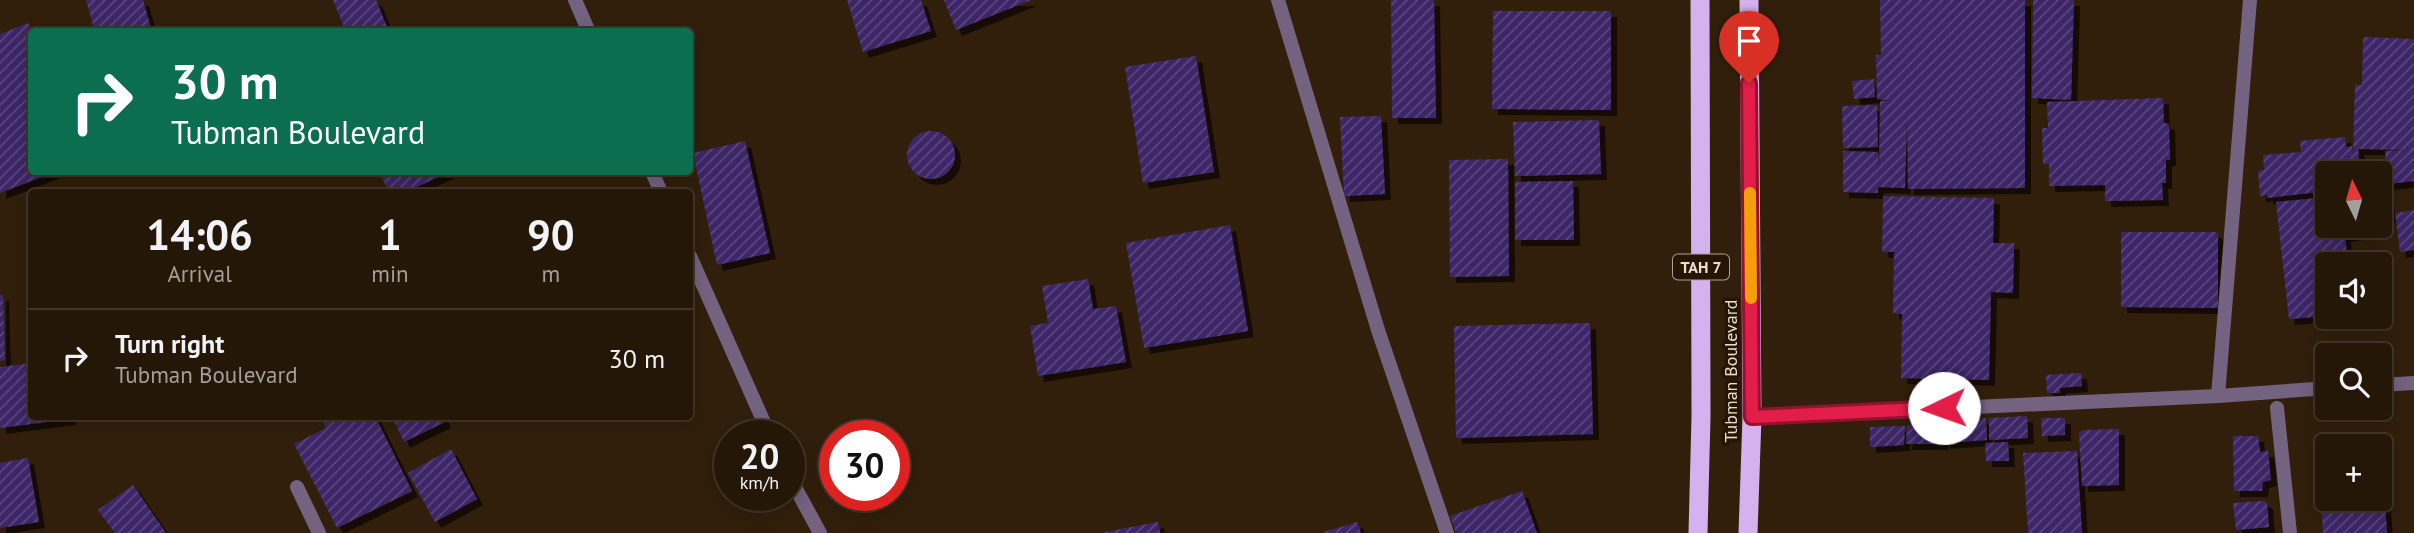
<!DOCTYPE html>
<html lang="en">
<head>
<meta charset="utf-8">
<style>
	:root { --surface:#251708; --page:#312416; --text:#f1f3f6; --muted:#a39f9c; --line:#423629 }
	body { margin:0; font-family:"PT Sans",sans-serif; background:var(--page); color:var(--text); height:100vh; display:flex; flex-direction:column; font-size:26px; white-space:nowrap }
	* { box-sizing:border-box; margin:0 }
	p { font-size:23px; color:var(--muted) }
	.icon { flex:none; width:38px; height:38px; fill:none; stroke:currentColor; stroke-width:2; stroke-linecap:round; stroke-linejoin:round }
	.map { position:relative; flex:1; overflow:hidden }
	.details { position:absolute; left:28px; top:189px; width:665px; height:231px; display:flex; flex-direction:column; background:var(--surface); border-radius:7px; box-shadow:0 4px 18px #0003,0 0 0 2px var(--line) }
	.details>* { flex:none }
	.guide { position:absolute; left:28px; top:28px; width:665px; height:147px; border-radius:7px; box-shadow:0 4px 18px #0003,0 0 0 2px var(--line); background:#0b6e4f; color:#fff; overflow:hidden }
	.needle { width:46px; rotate:355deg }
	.fabs { position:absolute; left:2315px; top:161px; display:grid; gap:14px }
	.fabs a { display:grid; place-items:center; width:77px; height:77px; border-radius:7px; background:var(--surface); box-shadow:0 4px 18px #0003,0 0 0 2px var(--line); font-size:35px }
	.speed { position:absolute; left:714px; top:420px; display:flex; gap:14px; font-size:35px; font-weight:700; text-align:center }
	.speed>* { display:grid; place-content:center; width:91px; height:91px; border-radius:50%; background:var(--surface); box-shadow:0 4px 18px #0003,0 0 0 2px var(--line); line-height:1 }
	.speed small { font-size:18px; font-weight:400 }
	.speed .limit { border:10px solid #d22; background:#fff; color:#111 }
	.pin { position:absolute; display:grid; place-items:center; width:60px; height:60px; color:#fff; margin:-72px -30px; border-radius:50% 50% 50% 0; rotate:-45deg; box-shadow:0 0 7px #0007 }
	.pin .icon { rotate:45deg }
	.me { position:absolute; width:77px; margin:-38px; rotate:267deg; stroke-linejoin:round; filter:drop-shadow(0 0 5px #0008) }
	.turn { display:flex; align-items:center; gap:24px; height:147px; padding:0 28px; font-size:32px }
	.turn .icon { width:91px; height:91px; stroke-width:2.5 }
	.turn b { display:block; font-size:49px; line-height:60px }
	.eta { display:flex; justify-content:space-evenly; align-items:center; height:119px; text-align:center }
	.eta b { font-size:42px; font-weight:700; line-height:49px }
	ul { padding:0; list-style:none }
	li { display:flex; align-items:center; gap:21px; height:98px; padding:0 28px; border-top:2px solid var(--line) }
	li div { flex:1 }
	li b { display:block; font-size:26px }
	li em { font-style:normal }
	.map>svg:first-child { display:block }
	.building { fill:url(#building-hatch); filter:url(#shadow) }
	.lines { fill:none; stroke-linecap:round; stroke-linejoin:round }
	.minor { stroke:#746380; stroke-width:14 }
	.trunk { stroke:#d5b2ed; stroke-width:19 }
	.route-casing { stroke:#92132f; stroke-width:18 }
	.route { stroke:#e11d48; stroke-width:12 }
	.slow { stroke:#f59e0b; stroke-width:12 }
	.labels { text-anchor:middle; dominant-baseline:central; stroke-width:7; stroke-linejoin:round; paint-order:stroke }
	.shield { fill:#261503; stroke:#afa294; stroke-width:2 }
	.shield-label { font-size:16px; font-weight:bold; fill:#eaded2 }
	.street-label { font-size:18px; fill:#eaded2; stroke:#261503 }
</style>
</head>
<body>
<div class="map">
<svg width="2414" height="533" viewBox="0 0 2414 533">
	<defs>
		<pattern id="building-hatch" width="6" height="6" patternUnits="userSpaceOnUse" patternTransform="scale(1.75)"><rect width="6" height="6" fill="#3e2767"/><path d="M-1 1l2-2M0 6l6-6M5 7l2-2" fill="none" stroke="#5a467c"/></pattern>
		<filter id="shadow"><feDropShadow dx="6" dy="6" stdDeviation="0" flood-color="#0009"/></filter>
	</defs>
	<rect width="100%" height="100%" fill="#311f0b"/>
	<!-- building -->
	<g class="building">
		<path d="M86,0H143L152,32H95Z"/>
		<path d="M333,0H376L389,32H346Z"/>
		<path d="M847,0H921L931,31L863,52Z"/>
		<path d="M944,0H1031L956,30Z"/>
		<path d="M1391,0H1434L1436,118H1392Z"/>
		<path d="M1880,0H2025V188L1908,189L1907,117L1905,188L1878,187V193L1843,192V151L1878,152L1879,170L1880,101H1890L1877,99L1876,55H1881Z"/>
		<path d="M2033,0H2074L2071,100L2032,98Z"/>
		<path d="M1493,11H1611V110L1492,109Z"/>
		<path d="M28,23L32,31V172H55L0,193V34Z"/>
		<path d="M2363,37L2414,39V181L2388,184L2385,151L2409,150L2358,149L2361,173H2328V191L2267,198V195L2260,196L2258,171L2264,170L2263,155L2301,152L2300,141L2345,137L2346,147L2352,146L2353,153L2355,85H2362Z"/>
		<path d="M1196,56L1214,172L1143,183L1125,67Z"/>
		<path d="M1874,79L1875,97L1854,99L1852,81Z"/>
		<path d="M2163,98L2164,123L2169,124L2170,160H2166V183H2162L2163,200L2105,201V185L2049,186V164H2043L2042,128H2048L2047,102Z"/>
		<path d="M1877,105L1878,147L1843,148L1842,106Z"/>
		<path d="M1381,116L1385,194L1344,196L1340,117Z"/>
		<path d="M1599,120L1601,174L1515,176L1513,122Z"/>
		<circle cx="931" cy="155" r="24"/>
		<path d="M745,141L770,253L717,265L693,153Z"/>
		<path d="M1508,159L1509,276L1450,277L1449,160Z"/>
		<path d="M379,172H449L406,192H389Z"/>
		<path d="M1573,181L1574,240H1515V182Z"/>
		<path d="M2387,189L2390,216L2380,219V190Z"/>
		<path d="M1883,196L1994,198L1993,243H2014L2013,293L1991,292L1989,380L1901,378L1902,314L1893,313L1894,252H1882Z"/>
		<path d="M2328,197V226H2377L2378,231L2345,236L2348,264H2328V316L2289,319L2276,202Z"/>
		<path d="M2414,210V250L2400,252L2395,213Z"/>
		<path d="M1230,225L1248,331L1144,348L1126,243Z"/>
		<path d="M2121,232H2216L2218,235V308L2121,307Z"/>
		<path d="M1088,279L1093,309L1116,306L1126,362L1038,376L1030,326L1048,323L1042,286Z"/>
		<path d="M0,295H3L5,360L0,361Z"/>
		<path d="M1590,323L1593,434L1456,438L1454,326Z"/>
		<path d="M32,363V416H70V419L0,428V367Z"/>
		<path d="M2081,373L2082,386L2060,388V393H2047L2046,375Z"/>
		<path d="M321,416H375L412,491L337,528L294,444L326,428Z"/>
		<path d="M392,416H442L445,422L404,442Z"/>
		<path d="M2027,416L2028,438L1989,440V418Z"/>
		<path d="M1986,418L1987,440L1944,443L1942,421Z"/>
		<path d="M2041,418H2065V435L2042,436Z"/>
		<path d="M1942,424V444H1906L1907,425Z"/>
		<path d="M1905,426L1904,445L1870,447V427Z"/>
		<path d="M2119,429V485L2082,486L2079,433L2083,430Z"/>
		<path d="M2233,436H2258L2260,452L2268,451L2271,480L2263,482L2262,491H2234Z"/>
		<path d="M2008,442L2009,461H1986L1985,443Z"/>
		<path d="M451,449L477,499L435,522L408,473Z"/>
		<path d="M2077,451L2082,533H2028L2023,453Z"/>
		<path d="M2328,453V499H2380V459H2382L2387,533H2323L2318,454Z"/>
		<path d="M28,458L39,522L0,528V463Z"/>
		<path d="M133,485L166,533H115L98,510Z"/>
		<path d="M1522,491L1537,533H1456L1450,516Z"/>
		<path d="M2264,501L2267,503L2269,527L2236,530L2233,503Z"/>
		<path d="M1158,522L1160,533H1104V532Z"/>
		<path d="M1357,522L1361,533H1324V532Z"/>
	</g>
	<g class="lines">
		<!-- minor -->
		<g class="minor">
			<path d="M575,0L589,32"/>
			<path d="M1278,0L1378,330L1447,533"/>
			<path d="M652,172L661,192"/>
			<path d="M690,256L770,436"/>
			<path d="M2380,385L2414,383"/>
			<path d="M2218,396L2250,0"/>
			<path d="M2277,408L2290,533"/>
			<path d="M1752,417L2218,396L2328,388"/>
			<path d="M789,476L820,533"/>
			<path d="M297,487L319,533"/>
		</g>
		<!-- trunk -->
		<g class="trunk">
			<path d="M1698,533L1701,417L1700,0"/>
			<path d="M1748,533L1752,417L1749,0"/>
		</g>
	</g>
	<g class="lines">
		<defs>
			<path id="route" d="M1749,83L1752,417L1944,408"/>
		</defs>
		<!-- route casing -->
		<use href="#route" class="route-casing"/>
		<!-- route -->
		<use href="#route" class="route"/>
		<!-- slow -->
		<path class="slow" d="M1750,193L1751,298"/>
	</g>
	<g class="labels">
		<!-- shield labels -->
		<rect class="shield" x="1673" y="254.5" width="56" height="25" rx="5"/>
		<g class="shield-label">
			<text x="1701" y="267">TAH 7</text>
		</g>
		<!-- street labels -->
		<g class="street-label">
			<text transform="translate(1730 371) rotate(-90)">Tubman Boulevard</text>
		</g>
	</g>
</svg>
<div class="fabs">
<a><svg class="needle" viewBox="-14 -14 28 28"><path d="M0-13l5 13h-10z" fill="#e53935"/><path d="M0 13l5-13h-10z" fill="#a39f9c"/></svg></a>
<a><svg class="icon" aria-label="sound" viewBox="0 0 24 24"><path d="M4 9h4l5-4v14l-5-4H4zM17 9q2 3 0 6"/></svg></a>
<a><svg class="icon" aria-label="search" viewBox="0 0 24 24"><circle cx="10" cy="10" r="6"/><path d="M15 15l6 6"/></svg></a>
<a>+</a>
</div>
<div class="speed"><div>20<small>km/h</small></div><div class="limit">30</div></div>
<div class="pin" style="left:1749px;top:83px;background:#d93025"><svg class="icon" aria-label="arrive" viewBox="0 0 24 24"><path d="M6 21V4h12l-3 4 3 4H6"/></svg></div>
<svg class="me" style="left:1944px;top:408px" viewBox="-20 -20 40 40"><circle r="19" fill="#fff"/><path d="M0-13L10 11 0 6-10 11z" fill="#e11d48"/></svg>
<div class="guide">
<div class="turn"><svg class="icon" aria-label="right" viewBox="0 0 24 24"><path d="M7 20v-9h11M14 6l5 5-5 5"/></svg><div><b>30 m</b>Tubman Boulevard</div></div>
</div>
<section class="details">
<div class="eta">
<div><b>14:06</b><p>Arrival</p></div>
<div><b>1</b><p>min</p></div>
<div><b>90</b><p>m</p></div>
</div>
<ul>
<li><svg class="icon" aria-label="right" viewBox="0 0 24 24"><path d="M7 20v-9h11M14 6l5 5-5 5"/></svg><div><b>Turn right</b><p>Tubman Boulevard</p></div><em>30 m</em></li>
</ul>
</section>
</div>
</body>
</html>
